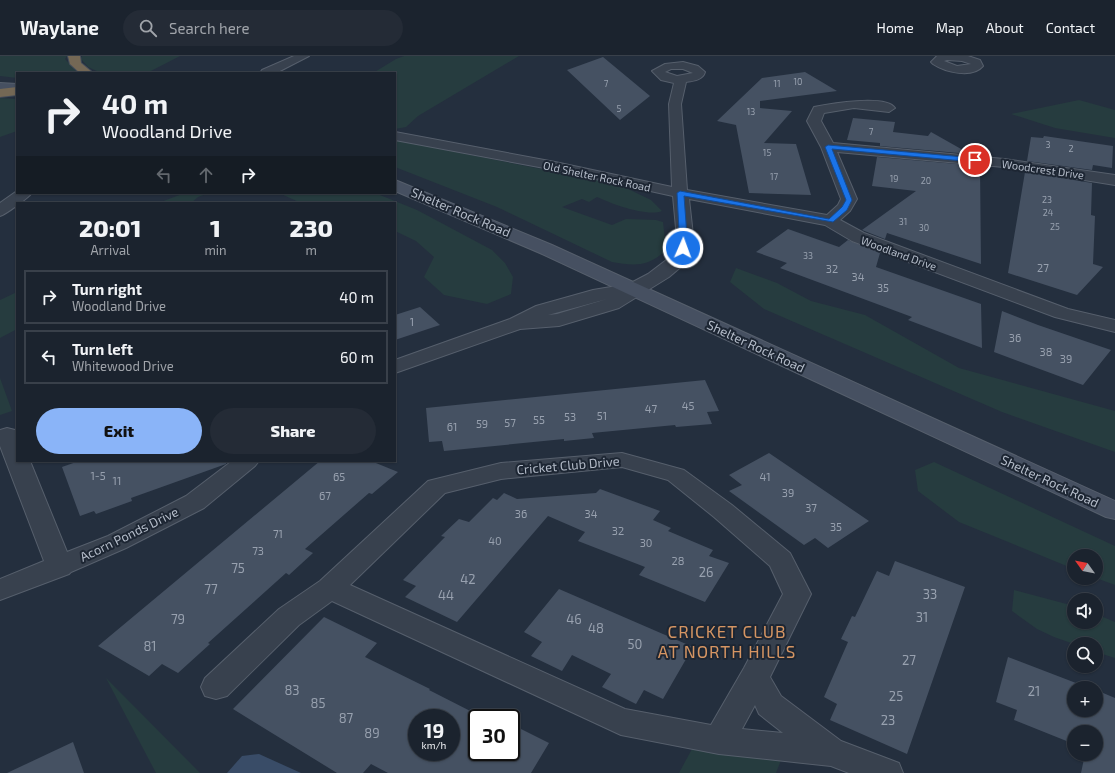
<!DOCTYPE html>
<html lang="en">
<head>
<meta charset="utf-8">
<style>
	:root { --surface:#1b232e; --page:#242b36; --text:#f1f3f6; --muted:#a0a4aa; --line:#39404a; --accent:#8ab4f8 }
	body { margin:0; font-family:"Exo 2",sans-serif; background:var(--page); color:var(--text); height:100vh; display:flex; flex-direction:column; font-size:15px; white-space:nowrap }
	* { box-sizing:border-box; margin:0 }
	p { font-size:13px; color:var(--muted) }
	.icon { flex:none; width:22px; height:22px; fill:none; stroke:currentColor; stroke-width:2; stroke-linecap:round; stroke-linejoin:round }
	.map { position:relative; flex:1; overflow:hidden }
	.sheet { position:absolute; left:16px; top:146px; width:380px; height:260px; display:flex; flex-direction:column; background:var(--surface); border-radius:0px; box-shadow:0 1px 3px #0004,0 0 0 1px var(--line) }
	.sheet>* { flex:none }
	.guide { position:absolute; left:16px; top:16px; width:380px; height:122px; border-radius:0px; box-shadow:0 1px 3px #0004,0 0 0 1px var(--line); background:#1b232e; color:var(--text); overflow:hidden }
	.needle { width:26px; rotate:303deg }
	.tools { position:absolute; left:1067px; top:493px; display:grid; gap:8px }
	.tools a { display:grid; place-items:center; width:36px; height:36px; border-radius:50%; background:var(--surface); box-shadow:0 1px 3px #0004,0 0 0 1px var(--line); font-size:20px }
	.speed { position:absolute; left:408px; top:653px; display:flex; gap:8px; font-size:20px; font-weight:700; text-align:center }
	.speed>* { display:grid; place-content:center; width:52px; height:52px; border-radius:50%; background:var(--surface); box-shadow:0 1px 3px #0004,0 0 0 1px var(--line); line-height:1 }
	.speed small { font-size:10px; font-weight:400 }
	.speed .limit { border:2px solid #111; border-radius:6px; background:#fff; color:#111 }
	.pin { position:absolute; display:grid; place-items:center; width:34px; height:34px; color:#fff; margin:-17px; border:2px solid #fff; border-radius:50%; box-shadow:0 1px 4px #0007 }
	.me { position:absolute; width:44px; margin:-22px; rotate:2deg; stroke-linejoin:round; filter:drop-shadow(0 0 3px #0008) }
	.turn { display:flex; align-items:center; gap:14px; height:84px; padding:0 20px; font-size:18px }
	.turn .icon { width:52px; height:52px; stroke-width:2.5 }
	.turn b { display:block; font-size:28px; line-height:34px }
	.lanes { display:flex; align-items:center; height:38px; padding:0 20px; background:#0003; justify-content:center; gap:20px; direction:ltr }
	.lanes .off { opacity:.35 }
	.eta { display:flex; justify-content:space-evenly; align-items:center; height:68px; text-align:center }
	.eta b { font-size:24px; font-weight:800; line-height:28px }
	.action { display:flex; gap:8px; margin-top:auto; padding:8px 20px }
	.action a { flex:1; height:46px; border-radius:24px; background:var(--accent); color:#111; font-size:16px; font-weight:800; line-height:46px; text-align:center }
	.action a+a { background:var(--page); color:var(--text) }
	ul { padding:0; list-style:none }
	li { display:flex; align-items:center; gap:12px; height:54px; margin:0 8px 6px; padding:0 12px; border:2px solid var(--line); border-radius:0px }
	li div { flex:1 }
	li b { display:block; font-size:15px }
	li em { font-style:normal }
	header { display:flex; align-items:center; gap:24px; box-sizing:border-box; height:56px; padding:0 20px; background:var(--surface); border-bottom:1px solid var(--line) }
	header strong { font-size:19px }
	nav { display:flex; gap:22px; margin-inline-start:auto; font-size:14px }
	.search { width:280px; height:36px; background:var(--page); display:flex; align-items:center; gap:10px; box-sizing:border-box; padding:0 14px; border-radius:22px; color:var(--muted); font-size:15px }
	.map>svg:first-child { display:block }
	.green { fill:#263c3f }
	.water { fill:#394c67 }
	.building { fill:#455162; fill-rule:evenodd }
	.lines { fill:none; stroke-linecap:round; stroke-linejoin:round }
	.minor-casing { stroke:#565f6c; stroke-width:2 }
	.secondary-casing { stroke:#565f6c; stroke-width:2 }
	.motorway-casing { stroke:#434c59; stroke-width:2 }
	.minor { fill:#38414e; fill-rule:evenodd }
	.secondary { fill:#465061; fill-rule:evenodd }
	.motorway { fill:#746855; fill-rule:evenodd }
	.route { fill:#1a73e8; stroke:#114b97 }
	.labels { text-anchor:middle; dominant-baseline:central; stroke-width:4; stroke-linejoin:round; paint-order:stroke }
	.far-number-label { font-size:9px; fill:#98a1af }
	.far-street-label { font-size:11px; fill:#b4bcc9; stroke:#1d2633 }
	.number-label { font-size:11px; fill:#98a1af }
	.street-label { font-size:13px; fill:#b4bcc9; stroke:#1d2633 }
	.near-number-label { font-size:13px; fill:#98a1af }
	.near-neighbourhood-label { font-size:17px; letter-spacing:1px; fill:#d59563; stroke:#1d2633 }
</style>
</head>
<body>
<header>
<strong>Waylane</strong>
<div class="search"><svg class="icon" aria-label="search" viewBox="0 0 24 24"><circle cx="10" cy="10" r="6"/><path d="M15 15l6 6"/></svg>Search here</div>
<nav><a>Home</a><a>Map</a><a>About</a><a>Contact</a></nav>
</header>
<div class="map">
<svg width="1115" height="717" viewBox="0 0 1115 717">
	<rect width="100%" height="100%" fill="#242f3e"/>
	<!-- green -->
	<g class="green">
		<path d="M0,0H67L65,3L78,17H17V22L0,20Z"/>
		<path d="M82,0H180L147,17H101L88,11L81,3Z"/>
		<path d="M404,0H519L418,60L406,71L395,73V17H373L396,3Z"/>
		<path d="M0,42L17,43V75L0,81Z"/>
		<path d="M1079,44L1115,54V82L1055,72L1011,58Z"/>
		<path d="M395,84L602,125L626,132L651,144L662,155C647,161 612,148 597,141L589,146L582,143L562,151L612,169L626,163L656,164L663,166L666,194C648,211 635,210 612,206L497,151L395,111Z"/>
		<path d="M185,137H209L198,141L191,147H158Z"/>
		<path d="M279,137H375L417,154L492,194L505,207L513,221L511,238L487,248L444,239L424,221L434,201L416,185L395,175V147H301Z"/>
		<path d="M736,212L777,227L811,245L865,259L959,312L1115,355V396L1002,356L764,253L730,226Z"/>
		<path d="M17,236V273L0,282V244Z"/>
		<path d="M0,322L12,355L0,359Z"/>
		<path d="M934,406L1115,490V529L1096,522V500H1074V513L959,466L918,435L915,414Z"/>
		<path d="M1014,534L1074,550V566H1096V558L1115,566V602L1096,596V588H1074L1054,581L1037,573L1012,555Z"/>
		<path d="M106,622L200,717H156Z"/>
		<path d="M699,680L786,691L776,717H679Z"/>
	</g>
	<!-- water -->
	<path class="water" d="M259,698L301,717H227L242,700Z"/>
	<!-- building -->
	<g class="building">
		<path d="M603,1L650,40L620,64L567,14Z"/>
		<path d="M805,16L837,35L760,45V52L792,55L764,87L796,88L811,139L749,137L736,69L717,65L762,22Z"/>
		<path d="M853,62L895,66L893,76L928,80L931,76L970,98L880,90V87L847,84Z"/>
		<path d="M1044,80L1113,90L1112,112L1093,109L1092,114L1027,105L1031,81L1043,82Z"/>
		<path d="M877,101L980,110L981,208L887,177L885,183L862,174L916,135L872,130Z"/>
		<path d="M1025,116L1092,127L1091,159L1095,160L1093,208L1103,211L1077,239L1008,217Z"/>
		<path d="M788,173L839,191L848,184L880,197L876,211L981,248L982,292L908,264L912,261L780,212L787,207L756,196Z"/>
		<path d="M420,251L440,269L395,284V259Z"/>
		<path d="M1002,255L1038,269L1111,294L1083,329L994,296Z"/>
		<path d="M705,324L719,355L707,356L712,368L676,371L675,369L592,377L594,382L564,385V383L444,395L442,385L429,386L426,352Z"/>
		<path d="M769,397L869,465L828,492L815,482L804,489L729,435L742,429L729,419Z"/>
		<path d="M79,405H226V408L131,442L132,445L96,458L94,455L80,460L62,411Z"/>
		<path d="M320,405H371L398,416L372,438L369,437L305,493L313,497L289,519L286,517L208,587L210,588L178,617L162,608L149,620L98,590Z"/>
		<path d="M600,433L660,455L653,464L671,472L668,475L713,494L709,500L729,507L705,546L639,519L645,511L578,485L585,476L548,460L457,566L405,541L416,530L403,524L445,481L441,480L459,463L469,466L493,442L497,444L504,437L517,443L596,437Z"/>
		<path d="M895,505L965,531L907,698L830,664L837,648L824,641L848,586L841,583L852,560L855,561L877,515L889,520Z"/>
		<path d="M559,533L693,591L663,643L644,634L636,648L602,631L611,618L572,599L562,615L531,600L542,586L524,576Z"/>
		<path d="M324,561L377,587L365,601L430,633L429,634L484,662H477V696H511V676L515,670L549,687L531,717H388L371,708L363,717H337L233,653ZM417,662H451V696H417Z"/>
		<path d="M1008,601L1089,632H1074V654H1096V634L1115,642V717H1081L1085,698H1096V676H1074V688L1014,664L1017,654L996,646Z"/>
		<path d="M73,686L84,717H7Z"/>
	</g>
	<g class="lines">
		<defs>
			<g id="minor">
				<path d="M294,0H309L276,17H260L262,14Z"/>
				<path d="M937,0H968L980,4L983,10C972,23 945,16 933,8L931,6ZM947,4L962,5L971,8L957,10L944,5Z"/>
				<path d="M683,6L698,10L705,16C703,24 693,25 686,26L681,48L687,134L827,159L838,149L841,143L821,91L807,65L814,51C829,48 886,38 895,52L889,56L854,52L824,57L821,65L833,87L1004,103L1115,119V129L1004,111L837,96L857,143L850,155L840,164L864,177L1068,253L1115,264V276L1055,261L852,185L825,169L689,143L693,179L692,193L689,200L682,210L669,221L619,252L559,270L520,273L395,317V304L510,263L536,250L593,234L629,228L648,218L669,202L674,193L676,172L673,140L555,114L395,84V76L555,106L672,131L669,48L674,27L661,24L652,15L665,8ZM671,13H683L693,17L677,20L665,16ZM607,243L557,258L548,259Z"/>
				<path d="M17,135V137H32C29,141 5,159 0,160V147Z"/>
				<path d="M7,372L15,374L17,377V405H30L67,496L108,480L186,440L232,405H259L255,410L204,452L126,492L71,516L69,518L0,544V523L44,505L0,390V374Z"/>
				<path d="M622,397L684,414L732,449L790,497L811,538L770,621L781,640L841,685L899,707L903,717H849L831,710L719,698L621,679L332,545L299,569L227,640L216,643L205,640L201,631L205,622L279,553L320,525L428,425L501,407ZM622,411L668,424L714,461L770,510L783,538L744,612L711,669L625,653L350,529L445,437L501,423ZM755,649L759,658L783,677L742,673Z"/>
			</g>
			<g id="secondary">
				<path d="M0,27L17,28V36L0,35Z"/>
				<path d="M395,124L552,189L1115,445V463L1106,461L540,197L395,135Z"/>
			</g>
			<g id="motorway">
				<path d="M68,0H80L81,7L93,17H80L70,8Z"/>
				<path d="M17,31V39L0,41V33Z"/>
			</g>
		</defs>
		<!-- minor casing -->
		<use href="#minor" class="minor-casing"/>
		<!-- secondary casing -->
		<use href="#secondary" class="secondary-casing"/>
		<!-- motorway casing -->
		<use href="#motorway" class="motorway-casing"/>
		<!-- minor -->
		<use href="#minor" class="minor"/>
		<!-- secondary -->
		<use href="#secondary" class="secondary"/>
		<!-- motorway -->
		<use href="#motorway" class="motorway"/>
	</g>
	<!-- route -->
	<path class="route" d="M828,89L975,102L978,104L975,106L832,93L852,144L847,154L833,166L684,140L687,180L686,192L680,194L677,137L680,135L829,163L842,151L846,144L825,91Z"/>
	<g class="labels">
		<!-- far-number labels -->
		<g class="far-number-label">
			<text x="798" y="25">10</text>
			<text x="606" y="27">7</text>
			<text x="777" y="27">11</text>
			<text x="619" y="52">5</text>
			<text x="751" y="55">13</text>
			<text x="871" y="75">7</text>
			<text x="1048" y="88">3</text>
			<text x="1071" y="92">2</text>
			<text x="767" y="96">15</text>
			<text x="774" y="120">17</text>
			<text x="894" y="122">19</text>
			<text x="926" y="124">20</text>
			<text x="1047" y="143">23</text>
			<text x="1048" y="156">24</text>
			<text x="903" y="165">31</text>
			<text x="1055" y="170">25</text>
			<text x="924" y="171">30</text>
			<text x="808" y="199">33</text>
		</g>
		<!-- far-street labels -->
		<g class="far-street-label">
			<text transform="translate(1043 113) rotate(8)">Woodcrest Drive</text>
			<text transform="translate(597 120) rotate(12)">Old Shelter Rock Road</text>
			<text transform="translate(899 197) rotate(20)">Woodland Drive</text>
		</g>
		<!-- number labels -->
		<g class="number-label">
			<text x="1043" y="211">27</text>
			<text x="832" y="212">32</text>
			<text x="858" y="220">34</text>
			<text x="883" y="231">35</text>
			<text x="412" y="265">1</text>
			<text x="1015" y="281">36</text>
			<text x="1046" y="295">38</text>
			<text x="1066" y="302">39</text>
			<text x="688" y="349">45</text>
			<text x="651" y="352">47</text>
			<text x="602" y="359">51</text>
			<text x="570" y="360">53</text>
			<text x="539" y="363">55</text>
			<text x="510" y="366">57</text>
			<text x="482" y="367">59</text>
			<text x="452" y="370">61</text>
			<text x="98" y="419">1-5</text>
			<text x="339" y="420">65</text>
			<text x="765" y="420">41</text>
			<text x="117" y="424">11</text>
			<text x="788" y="436">39</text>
			<text x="325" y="439">67</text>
			<text x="811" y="451">37</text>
			<text x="521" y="457">36</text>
			<text x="591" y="457">34</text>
			<text x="836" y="470">35</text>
			<text x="618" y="474">32</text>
			<text x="278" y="477">71</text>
			<text x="495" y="484">40</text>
			<text x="646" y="486">30</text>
			<text x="258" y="494">73</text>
			<text x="678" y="504">28</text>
		</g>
		<!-- street labels -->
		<g class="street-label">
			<text transform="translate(461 156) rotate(23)">Shelter Rock Road</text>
			<text transform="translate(756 290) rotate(25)">Shelter Rock Road</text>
			<text transform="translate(568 409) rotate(-5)">Cricket Club Drive</text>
			<text transform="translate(1050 425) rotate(25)">Shelter Rock Road</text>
			<text transform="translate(129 478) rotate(-26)">Acorn Ponds Drive</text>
		</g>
		<!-- near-number labels -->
		<g class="near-number-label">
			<text x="238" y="512">75</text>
			<text x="706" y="516">26</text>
			<text x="468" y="523">42</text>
			<text x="211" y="533">77</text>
			<text x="930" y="538">33</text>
			<text x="446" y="539">44</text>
			<text x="922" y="561">31</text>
			<text x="178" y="563">79</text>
			<text x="574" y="563">46</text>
			<text x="596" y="572">48</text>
			<text x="635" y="588">50</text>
			<text x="150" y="590">81</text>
			<text x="909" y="604">27</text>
			<text x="292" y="634">83</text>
			<text x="1034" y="635">21</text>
			<text x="896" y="640">25</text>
			<text x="318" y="647">85</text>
			<text x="346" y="662">87</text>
			<text x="888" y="664">23</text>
			<text x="372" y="677">89</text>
		</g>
		<!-- near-neighbourhood labels -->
		<g class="near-neighbourhood-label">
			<text x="727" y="575">CRICKET CLUB<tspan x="727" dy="20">AT NORTH HILLS</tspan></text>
		</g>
	</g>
</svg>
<div class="tools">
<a><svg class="needle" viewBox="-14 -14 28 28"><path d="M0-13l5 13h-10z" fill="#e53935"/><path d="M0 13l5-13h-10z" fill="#a0a4aa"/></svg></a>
<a><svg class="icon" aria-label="sound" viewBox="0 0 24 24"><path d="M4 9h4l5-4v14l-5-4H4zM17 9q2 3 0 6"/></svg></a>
<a><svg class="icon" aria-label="search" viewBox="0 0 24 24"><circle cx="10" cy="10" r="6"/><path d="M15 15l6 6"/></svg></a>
<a>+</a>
<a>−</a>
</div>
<div class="speed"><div>19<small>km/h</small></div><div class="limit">30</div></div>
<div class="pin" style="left:975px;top:104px;background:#d93025"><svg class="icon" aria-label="arrive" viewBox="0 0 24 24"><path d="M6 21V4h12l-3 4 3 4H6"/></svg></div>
<svg class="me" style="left:683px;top:192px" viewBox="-20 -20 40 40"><circle r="17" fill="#1a73e8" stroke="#fff" stroke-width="3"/><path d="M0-11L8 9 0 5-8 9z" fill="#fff"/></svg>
<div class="guide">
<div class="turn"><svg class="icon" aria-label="right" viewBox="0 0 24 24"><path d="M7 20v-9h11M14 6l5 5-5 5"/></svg><div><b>40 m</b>Woodland Drive</div></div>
<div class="lanes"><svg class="icon off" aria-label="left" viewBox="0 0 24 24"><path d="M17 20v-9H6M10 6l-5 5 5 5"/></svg><svg class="icon off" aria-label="ahead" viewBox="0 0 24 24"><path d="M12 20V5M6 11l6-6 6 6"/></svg><svg class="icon" aria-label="right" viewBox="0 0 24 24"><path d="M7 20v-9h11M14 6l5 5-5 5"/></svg></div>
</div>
<section class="sheet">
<div class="eta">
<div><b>20:01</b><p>Arrival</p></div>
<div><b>1</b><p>min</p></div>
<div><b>230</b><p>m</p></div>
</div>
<ul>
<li><svg class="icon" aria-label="right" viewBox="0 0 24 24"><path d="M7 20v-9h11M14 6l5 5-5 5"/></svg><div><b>Turn right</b><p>Woodland Drive</p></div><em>40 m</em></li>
<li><svg class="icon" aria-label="left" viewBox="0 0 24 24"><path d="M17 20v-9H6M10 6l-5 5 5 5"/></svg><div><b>Turn left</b><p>Whitewood Drive</p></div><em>60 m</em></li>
</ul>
<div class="action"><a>Exit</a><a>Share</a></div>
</section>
</div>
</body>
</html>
